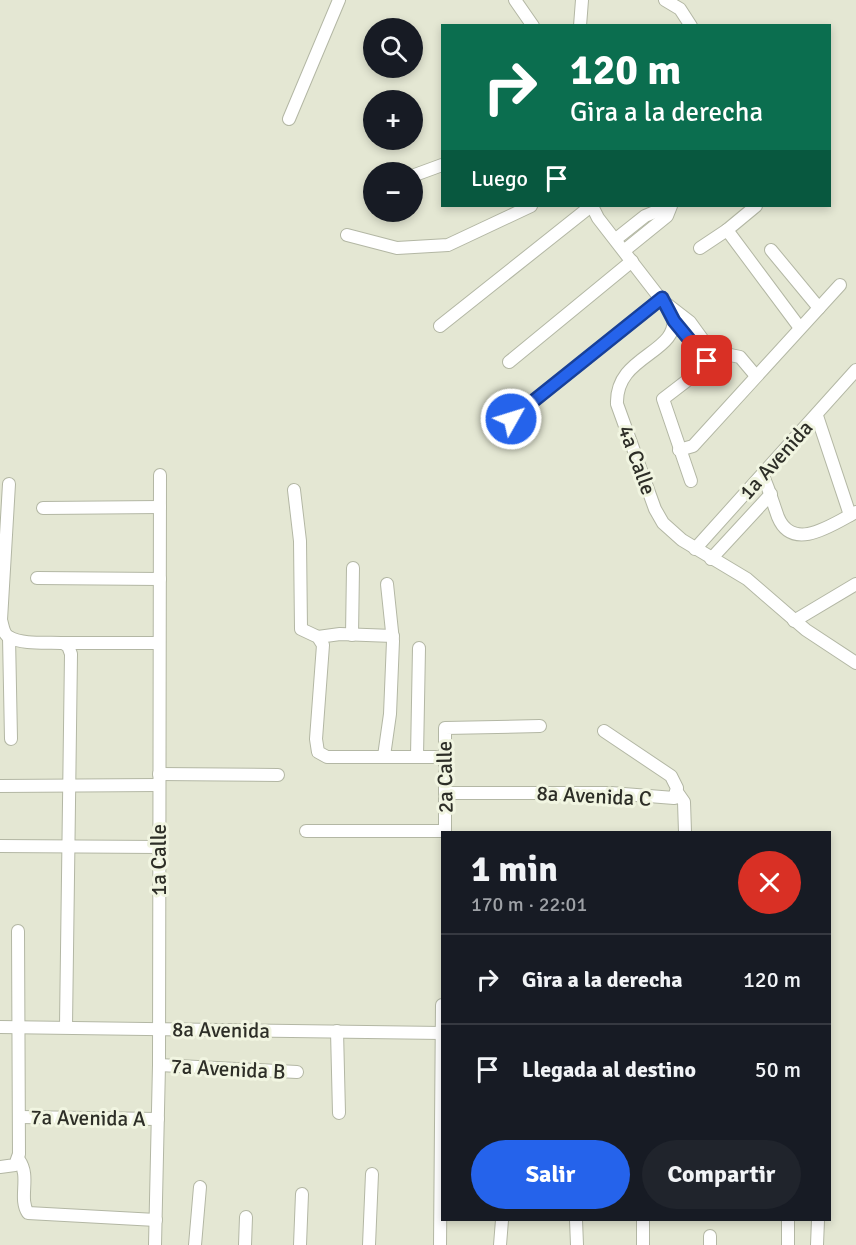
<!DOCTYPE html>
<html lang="es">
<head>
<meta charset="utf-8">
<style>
	:root { --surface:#171b24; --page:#20242c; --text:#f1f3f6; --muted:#9ea1a6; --line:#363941; --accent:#2563eb }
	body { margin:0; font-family:Signika,sans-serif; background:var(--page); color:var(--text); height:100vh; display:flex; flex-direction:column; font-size:22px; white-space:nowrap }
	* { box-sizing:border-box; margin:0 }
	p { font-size:20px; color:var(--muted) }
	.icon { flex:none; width:33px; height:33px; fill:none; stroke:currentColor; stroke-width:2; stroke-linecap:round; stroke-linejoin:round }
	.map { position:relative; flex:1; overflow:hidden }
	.panel { position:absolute; left:441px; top:831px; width:390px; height:390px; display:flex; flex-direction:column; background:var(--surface); border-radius:0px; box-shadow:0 3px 9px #0003 }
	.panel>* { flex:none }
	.guide { position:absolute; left:441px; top:24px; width:390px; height:183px; border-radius:0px; box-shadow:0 3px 9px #0003; background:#0b6e4f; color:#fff; overflow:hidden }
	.fabs { position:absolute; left:363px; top:18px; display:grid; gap:12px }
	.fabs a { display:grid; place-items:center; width:60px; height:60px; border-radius:50%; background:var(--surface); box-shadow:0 3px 9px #0003; font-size:30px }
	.pin { position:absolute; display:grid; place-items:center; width:51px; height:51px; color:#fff; margin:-26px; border-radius:12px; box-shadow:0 3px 9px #0006 }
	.me { position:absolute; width:66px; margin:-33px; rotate:51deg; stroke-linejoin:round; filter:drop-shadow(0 0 4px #0008) }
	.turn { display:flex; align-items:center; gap:21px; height:126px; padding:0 30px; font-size:27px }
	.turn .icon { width:78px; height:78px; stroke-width:2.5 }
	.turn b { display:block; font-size:42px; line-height:51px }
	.then { display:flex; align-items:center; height:57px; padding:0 30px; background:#0003; gap:12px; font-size:22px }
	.round { display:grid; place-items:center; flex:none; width:63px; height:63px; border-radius:32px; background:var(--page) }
	.summary { display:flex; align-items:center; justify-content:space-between; height:102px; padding:0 30px }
	h1 { font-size:36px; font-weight:700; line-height:45px }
	.button { display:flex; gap:12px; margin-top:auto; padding:12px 30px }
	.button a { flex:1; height:69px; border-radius:36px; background:var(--accent); color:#fff; font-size:24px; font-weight:700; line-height:69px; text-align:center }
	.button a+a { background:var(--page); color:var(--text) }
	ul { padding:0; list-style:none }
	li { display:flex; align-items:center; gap:18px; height:90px; padding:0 30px; border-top:2px solid var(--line) }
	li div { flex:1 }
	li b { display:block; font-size:22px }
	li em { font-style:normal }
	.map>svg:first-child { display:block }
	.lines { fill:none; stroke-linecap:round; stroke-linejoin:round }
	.minor-casing { stroke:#b3b7a4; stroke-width:14 }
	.minor { stroke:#fff; stroke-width:12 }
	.route-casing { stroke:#184099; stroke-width:15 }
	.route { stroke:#2563eb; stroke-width:10 }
	.labels { text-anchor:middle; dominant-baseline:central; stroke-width:6; stroke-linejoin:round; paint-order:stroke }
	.street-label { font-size:21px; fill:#2d2e27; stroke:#f1f5e1 }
</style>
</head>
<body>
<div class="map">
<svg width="856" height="1245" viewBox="0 0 856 1245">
	<rect width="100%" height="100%" fill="#e4e7d3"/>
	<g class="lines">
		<defs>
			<g id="minor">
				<path d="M515,0L533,26"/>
				<path d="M665,0L680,9L691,26"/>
				<path d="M580,26L582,0"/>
				<path d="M289,119L339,0"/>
				<path d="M412,176L442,165"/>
				<path d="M592,206L598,218L673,315C681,354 615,354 617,404L655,509L663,523L682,540L747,579L806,630L856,663"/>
				<path d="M727,230L756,206"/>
				<path d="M347,235L397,248L448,245L531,206"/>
				<path d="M616,239L645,216L669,206"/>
				<path d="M700,248L727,230L800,328"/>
				<path d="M625,250L667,216L671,206"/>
				<path d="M771,250L819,308"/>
				<path d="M668,305L690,322L711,351L740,357L756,376"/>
				<path d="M674,322L701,353"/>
				<path d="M440,326L591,206"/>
				<path d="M509,362L632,261"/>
				<path d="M817,416L850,515"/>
				<path d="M511,419L662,298"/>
				<path d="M679,450L693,446L840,285"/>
				<path d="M763,476C769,489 773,503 778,517C793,553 833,524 856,512"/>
				<path d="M691,481L663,399L706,366L707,361L701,353L709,347"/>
				<path d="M9,484L1,620C3,626 3,634 9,637C23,645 48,642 63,643L68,646L71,654L66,1026"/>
				<path d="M294,490L300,541L301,629L318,637L323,645L316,739L318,752L327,757H444"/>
				<path d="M43,508L160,507"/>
				<path d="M695,549L856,370"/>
				<path d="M711,559L771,494"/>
				<path d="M37,578L160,579"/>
				<path d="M794,621L856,584"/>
				<path d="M352,635L353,568"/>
				<path d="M9,637L11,739"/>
				<path d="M318,637L340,634L393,636"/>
				<path d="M63,643H159"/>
				<path d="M384,756L390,714L393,641L387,584"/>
				<path d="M417,756L419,648"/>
				<path d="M159,774L278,775"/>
				<path d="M0,786L159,785"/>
				<path d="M677,792L684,802L685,832"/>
				<path d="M445,793H611L674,798L677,788L671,776L604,731"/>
				<path d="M306,831H445"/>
				<path d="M445,832V728L540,726"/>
				<path d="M0,846L159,847"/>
				<path d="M0,1027L442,1033"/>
				<path d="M337,1031L339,1113"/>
				<path d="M159,1065L297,1072"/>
				<path d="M19,1117L158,1119"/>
				<path d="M19,1160C31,1177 18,1198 28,1213L156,1220"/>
				<path d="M0,1167L15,1165L19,1154L18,931"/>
				<path d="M576,1220L577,1245"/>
				<path d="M643,1220V1245"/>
				<path d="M710,1236V1245"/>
				<path d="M155,1245L159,1065L160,475"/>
				<path d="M195,1245L200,1187"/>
				<path d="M245,1245L246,1217"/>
				<path d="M300,1245L302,1194"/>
				<path d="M369,1245L372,1174"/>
				<path d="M440,1245L442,1005"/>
				<path d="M500,1245L502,1220"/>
				<path d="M788,1245V1220"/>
				<path d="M817,1245L818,1220"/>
			</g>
		</defs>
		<!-- minor casing -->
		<use href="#minor" class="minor-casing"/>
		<!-- minor -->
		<use href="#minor" class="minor"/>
	</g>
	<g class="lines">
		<defs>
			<path id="route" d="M511,419L662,298L674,321L707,361"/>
		</defs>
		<!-- route casing -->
		<use href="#route" class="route-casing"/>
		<!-- route -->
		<use href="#route" class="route"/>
	</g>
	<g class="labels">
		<!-- street labels -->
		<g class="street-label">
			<text transform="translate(637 460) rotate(70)">4a Calle</text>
			<text transform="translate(776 460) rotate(-48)">1a Avenida</text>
			<text transform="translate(445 777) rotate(-91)">2a Calle</text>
			<text transform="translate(594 796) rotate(3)">8a Avenida C</text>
			<text transform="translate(159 860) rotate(-90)">1a Calle</text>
			<text transform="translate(221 1030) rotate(1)">8a Avenida</text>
			<text transform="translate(228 1069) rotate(3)">7a Avenida B</text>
			<text transform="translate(88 1118) rotate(1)">7a Avenida A</text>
		</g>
	</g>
</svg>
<div class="fabs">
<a><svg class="icon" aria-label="search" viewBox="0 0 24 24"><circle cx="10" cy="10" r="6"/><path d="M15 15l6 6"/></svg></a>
<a>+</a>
<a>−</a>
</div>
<div class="pin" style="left:707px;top:361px;background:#d93025"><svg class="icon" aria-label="arrive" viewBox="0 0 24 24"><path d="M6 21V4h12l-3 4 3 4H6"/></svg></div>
<svg class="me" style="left:511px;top:419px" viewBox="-20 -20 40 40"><circle r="17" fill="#2563eb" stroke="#fff" stroke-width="3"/><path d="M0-11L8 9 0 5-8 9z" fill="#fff"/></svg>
<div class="guide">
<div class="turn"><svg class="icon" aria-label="right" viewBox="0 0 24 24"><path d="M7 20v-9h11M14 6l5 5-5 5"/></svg><div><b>120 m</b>Gira a la derecha</div></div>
<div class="then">Luego<svg class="icon" aria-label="arrive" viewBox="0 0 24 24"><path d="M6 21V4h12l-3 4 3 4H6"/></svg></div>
</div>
<section class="panel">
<div class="summary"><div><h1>1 min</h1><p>170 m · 22:01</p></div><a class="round" style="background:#d93025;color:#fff"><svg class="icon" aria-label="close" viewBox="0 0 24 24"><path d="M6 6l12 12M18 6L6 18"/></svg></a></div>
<ul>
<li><svg class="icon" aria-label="right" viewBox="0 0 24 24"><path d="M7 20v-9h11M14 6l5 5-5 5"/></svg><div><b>Gira a la derecha</b></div><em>120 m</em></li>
<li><svg class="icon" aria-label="arrive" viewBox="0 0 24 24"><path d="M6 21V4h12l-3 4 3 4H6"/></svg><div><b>Llegada al destino</b></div><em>50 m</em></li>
</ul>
<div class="button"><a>Salir</a><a>Compartir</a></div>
</section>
</div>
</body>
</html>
